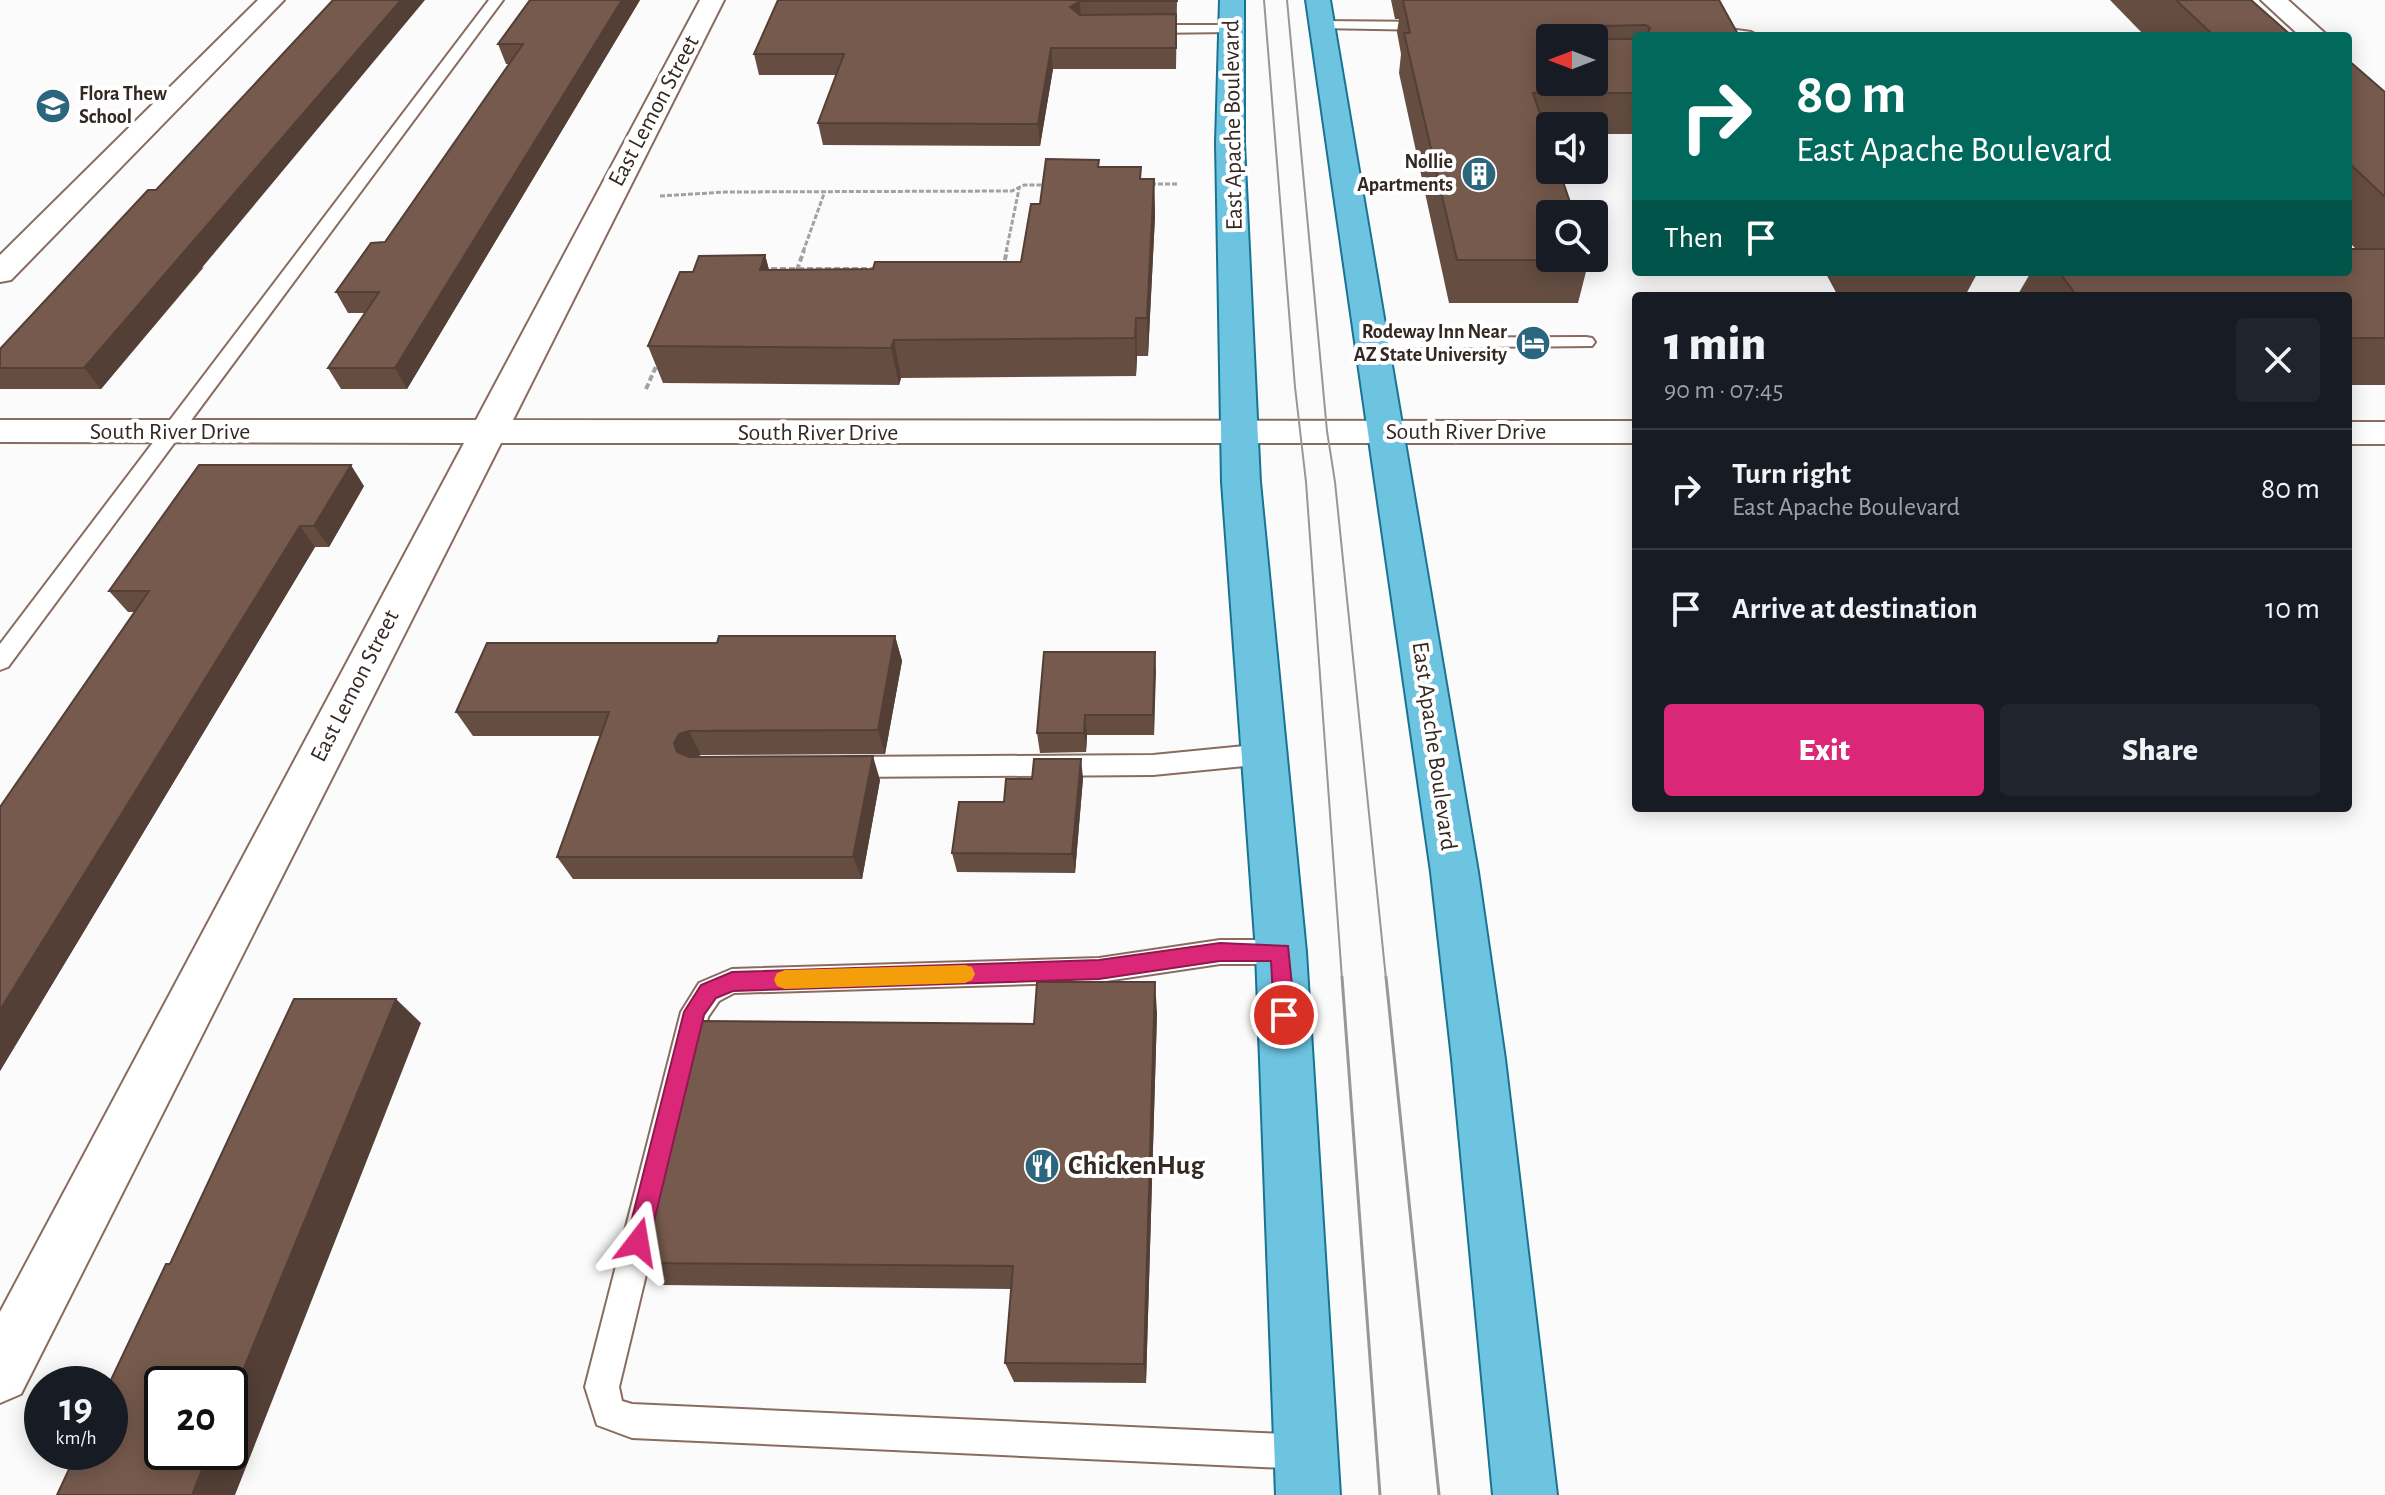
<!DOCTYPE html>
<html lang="en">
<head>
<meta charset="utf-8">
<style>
	:root { --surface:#171b24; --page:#20242c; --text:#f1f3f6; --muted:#9ea1a6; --line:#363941; --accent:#db2777 }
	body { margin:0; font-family:"Alegreya Sans",sans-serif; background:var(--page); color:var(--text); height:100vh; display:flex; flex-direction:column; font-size:30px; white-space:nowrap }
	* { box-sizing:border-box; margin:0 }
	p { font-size:26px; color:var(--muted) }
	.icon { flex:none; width:44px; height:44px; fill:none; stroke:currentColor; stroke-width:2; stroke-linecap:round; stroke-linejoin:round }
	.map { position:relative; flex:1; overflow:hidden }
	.drawer { position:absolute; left:1632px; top:292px; width:720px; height:520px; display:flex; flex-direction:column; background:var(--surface); border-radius:8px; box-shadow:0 4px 20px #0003 }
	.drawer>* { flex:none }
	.guide { position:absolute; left:1632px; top:32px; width:720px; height:244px; border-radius:8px; box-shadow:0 4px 20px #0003; background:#00695c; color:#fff; overflow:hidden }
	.needle { width:52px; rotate:270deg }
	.buttons { position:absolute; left:1536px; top:24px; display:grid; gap:16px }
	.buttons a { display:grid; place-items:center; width:72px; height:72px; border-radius:8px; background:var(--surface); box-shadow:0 4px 20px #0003; font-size:40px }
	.speed { position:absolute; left:24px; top:1366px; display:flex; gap:16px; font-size:40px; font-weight:700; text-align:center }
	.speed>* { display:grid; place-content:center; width:104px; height:104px; border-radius:50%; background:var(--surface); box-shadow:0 4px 20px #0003; line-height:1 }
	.speed small { font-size:20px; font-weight:400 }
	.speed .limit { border:4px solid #111; border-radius:12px; background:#fff; color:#111 }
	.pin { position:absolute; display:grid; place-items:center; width:68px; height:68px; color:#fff; margin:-34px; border:4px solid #fff; border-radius:50%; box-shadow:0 2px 8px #0007 }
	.me { position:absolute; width:88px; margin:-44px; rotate:14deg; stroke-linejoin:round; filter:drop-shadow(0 0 6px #0008) }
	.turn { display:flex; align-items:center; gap:28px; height:168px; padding:0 32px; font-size:36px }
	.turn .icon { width:104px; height:104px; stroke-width:2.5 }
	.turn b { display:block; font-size:56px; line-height:68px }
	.then { display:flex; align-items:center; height:76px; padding:0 32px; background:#0003; gap:16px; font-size:30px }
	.round { display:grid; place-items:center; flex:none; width:84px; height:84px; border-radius:8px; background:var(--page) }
	.overview { display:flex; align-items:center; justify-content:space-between; height:136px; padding:0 32px }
	h1 { font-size:48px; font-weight:800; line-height:60px }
	.primary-button { display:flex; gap:16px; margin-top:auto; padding:16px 32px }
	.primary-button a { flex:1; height:92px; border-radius:8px; background:var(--accent); color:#fff; font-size:32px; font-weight:800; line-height:92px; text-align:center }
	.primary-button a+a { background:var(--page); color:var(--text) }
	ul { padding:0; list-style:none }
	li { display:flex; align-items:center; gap:24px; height:120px; padding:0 32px; border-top:2px solid var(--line) }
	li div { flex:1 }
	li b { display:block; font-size:30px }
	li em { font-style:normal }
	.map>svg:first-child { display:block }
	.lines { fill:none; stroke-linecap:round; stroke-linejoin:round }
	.lane-casing { stroke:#896c5f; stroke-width:4 }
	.street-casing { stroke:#896c5f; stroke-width:4 }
	.primary-casing { stroke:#197492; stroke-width:4 }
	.path-far1 { stroke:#a6a19f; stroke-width:3; stroke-dasharray:5 2; stroke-linecap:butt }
	.path { stroke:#a6a19f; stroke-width:4; stroke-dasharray:6 3; stroke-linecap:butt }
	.lane { fill:#fff; fill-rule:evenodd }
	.street { fill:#fff; fill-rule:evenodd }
	.primary { fill:#6cc4e1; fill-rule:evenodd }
	.tram-far1 { stroke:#9b9593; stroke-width:2 }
	.tram { stroke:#9b9593; stroke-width:3 }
	.wall { fill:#654d42; fill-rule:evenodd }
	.shaded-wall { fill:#533f36 }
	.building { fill:#765a4d; stroke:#533f36; stroke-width:2; fill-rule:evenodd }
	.route { fill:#db2777; stroke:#8e194d; stroke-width:2 }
	.slow { fill:#f59e0b }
	.labels { text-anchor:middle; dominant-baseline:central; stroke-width:8; stroke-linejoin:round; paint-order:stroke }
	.far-poi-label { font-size:20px; font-weight:bold; fill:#342823; stroke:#fff; text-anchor:end }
	.street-label { font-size:24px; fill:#342823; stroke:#fff }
	.near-poi-label { font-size:28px; font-weight:bold; fill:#342823; stroke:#fff; text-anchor:start }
</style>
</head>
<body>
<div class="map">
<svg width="2385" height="1495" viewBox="0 0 2385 1495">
	<rect width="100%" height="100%" fill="#fbfbfb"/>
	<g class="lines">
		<defs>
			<g id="lane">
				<path d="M489,0H503L8,667L0,670V644Z"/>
				<path d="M1322,21L1431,22L1438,26L1431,30L1317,28L1315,25Z"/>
				<path d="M1231,25L1238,29L1236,32L1146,33L1139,29L1146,25Z"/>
				<path d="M1708,26L1751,32L1758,36L1703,33V27Z"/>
				<path d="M1586,337L1592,338L1595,342L1592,346L1375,348L1366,343L1375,338Z"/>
				<path d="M1265,744L1274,747L1277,754L1274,761L1265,764L1153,775L844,777L835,774L832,767L835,760L844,757L1153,755Z"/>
				<path d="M1220,940H1281L1291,944L1294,952L1291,960L1281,964H1220L1099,982L734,993L719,1001L708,1017L619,1387L622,1401L632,1404L1306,1435L1318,1440L1323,1452L1318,1464L1306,1469L632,1438L597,1425L585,1387L681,1012L699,983L732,969L1099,958Z"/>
			</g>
			<g id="street">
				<path d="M258,0H284L11,280L0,282V255Z"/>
				<path d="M700,0H724L513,420L1636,421V443H501L21,1394L0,1403V1312L464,443L0,442V420H476Z"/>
				<path d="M2261,0H2288L2328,36H2300Z"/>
				<rect x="2348" y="422" width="37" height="22"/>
			</g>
			<g id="primary">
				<path d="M1220,0H1244V143L1260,482L1306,952L1340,1495H1276L1256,952L1222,482L1216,143Z"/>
				<path d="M1306,0H1330L1478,872L1505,1059L1557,1495H1493L1452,1059L1431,872Z"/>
			</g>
		</defs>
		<!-- lane casing -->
		<use href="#lane" class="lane-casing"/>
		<!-- street casing -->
		<use href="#street" class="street-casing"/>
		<!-- primary casing -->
		<use href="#primary" class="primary-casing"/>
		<!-- path-far1 -->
		<g class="path-far1">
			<path d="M1151,184H1177"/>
			<path d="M660,196L726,192L1012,191L1024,185H1049"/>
			<path d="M803,252L825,191"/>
			<path d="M1006,252L1019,189"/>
		</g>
		<!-- path -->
		<g class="path">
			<path d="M762,269H880"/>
			<path d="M1003,269L1007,250"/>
			<path d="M797,270L804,250"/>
			<path d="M646,389L658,362"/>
		</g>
		<!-- lane -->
		<use href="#lane" class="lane"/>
		<!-- street -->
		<use href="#street" class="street"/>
		<!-- primary -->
		<use href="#primary" class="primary"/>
		<!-- tram-far1 -->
		<g class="tram-far1">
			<path d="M1264,0L1295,387L1306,482L1342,979"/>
			<path d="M1287,0L1327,431L1335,482L1386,979"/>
		</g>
		<!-- tram -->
		<g class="tram">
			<path d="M1342,977L1380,1495"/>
			<path d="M1386,977L1439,1495"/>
		</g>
	</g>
	<!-- wall -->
	<g class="wall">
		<path d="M530,0H640L407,389H341L328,368L365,313H348L336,292L385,242L510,64H506L498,44Z"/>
		<path d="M778,0H1177L1176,69H1053L1040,146L823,145L818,123L836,75H759L754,54Z"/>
		<path d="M1391,0H1719L1739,36H1636V134H1594V126H1550V134H1547L1589,260L1578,303H1449L1399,73L1401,54L1397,32L1399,19H1395ZM1550,38H1594L1550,82Z"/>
		<path d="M2110,0H2251L2292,36H2145Z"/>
		<path d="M2348,60L2385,92V385H2348V296H2017L2031,272H2348L2356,249L2348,241Z"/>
		<path d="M1099,160V167H1141V179H1154L1155,216L1148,356H1137L1136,376L901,378L899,385L663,383L648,346L693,272L765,255L769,270L873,269L1021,262L1040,204Z"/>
		<path d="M204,267L101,389H0V349Z"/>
		<path d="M1825,272H1978L1965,296H1838Z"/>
		<path d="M364,486L329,547H315L0,1071V807L135,612H128L109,591Z"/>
		<path d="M895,636L902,661L885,754L701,755L694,757L880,780L862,879H573L557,857L600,736H473L456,712L717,643Z"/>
		<path d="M1155,652L1154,735H1087L1086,752L1040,753L1037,733Z"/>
		<path d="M1083,778L1075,873L957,872L952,853L1004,802Z"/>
		<path d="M1157,1013L1146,1383L1014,1382L1005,1363L1011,1289L663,1285L639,1263L1034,1024Z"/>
	</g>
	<!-- shaded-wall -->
	<g class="shaded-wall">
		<path d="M401,0H425L101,389L84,368Z"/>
		<path d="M622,0H640L407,389L395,368Z"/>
		<path d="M1080,1L1081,22L1070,7Z"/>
		<path d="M1547,27L1539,67V31Z"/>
		<path d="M1051,48L1053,69L1040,146L1038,124Z"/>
		<path d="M1154,179L1155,216L1148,356L1147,318Z"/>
		<path d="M765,255L775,292L760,270Z"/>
		<path d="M1136,318L1137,356L1136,376L1135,338Z"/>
		<path d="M894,340L901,378L899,385L891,348Z"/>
		<path d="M351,465L364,486L329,547L314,526Z"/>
		<path d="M300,526L315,547L0,1071V1010Z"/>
		<path d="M895,636L902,661L885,754L878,730Z"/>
		<path d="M1155,652L1156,672L1154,735L1153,715Z"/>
		<path d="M1085,715L1087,735L1086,752L1084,733Z"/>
		<path d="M689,731L701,755L691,758L677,752L674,743L679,734Z"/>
		<path d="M873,756L880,780L862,879L853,857Z"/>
		<path d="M1081,759L1083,778L1075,873L1072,854Z"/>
		<path d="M1155,982L1157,1013L1146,1383L1144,1364Z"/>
		<path d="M396,999L421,1023L235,1495H192L209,1452H230V1402Z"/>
	</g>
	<!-- building -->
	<g class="building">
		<path d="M333,0H401L84,368H0V349L148,190H156Z"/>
		<path d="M530,0H622L395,368H328L379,292H336L371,243L385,242L523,44H498Z"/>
		<path d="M778,0H1177V1H1080L1070,7L1080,15L1176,14V48H1051L1038,124L818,123L844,54H754Z"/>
		<path d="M1403,0H1719L1739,36H1647L1650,28L1646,25L1603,26L1600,29L1601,39H1636V93H1533L1550,144V170H1559L1574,214H1550V258H1589V260H1457L1404,33H1410ZM1547,27L1561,28V38H1594V82H1550V40L1547,41L1539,36V31Z"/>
		<path d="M2176,0H2251L2292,36H2214Z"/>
		<path d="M2348,60L2385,92V197L2348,162Z"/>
		<path d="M1046,159L1099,160L1098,167H1141L1140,179H1154L1147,318H1136L1135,338L894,340L891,348L648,346L680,272H693L699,256L765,255L760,270L873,269L875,262H1021L1031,204H1040Z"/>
		<path d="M2348,249H2385V338H2348V296H2077L2059,272H2348Z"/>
		<path d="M199,465H351L314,526H300L0,1010V807L149,591H109Z"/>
		<path d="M719,636H895L878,730L689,731L679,734L674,743L677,752L689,757L873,756L853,857H557L609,712H456L487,643H717Z"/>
		<path d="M1044,652H1155L1153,715H1085L1084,733H1037Z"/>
		<path d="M1034,759H1081L1072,854L952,853L959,802H1004L1006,779H1032Z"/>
		<path d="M1037,982H1155L1144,1364L1005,1363L1013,1266L639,1263L702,1021L1034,1024Z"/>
		<path d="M294,999H396L230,1402V1384H162V1452H209L192,1495H57L77,1452H110L109,1384L166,1264H170Z"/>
	</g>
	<!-- route -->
	<path class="route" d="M1220,943L1288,946L1295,1015L1292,1021L1284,1024L1277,1021L1274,1015L1271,961H1220L1099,979L733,991L716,998L704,1015L649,1242L646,1251L638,1254L629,1251L626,1242L684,1012L701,985L732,972L1099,960Z"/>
	<!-- slow -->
	<path class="slow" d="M965,965L972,967L975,974L972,980L965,983L785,989L777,986L774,980L777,973L785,970Z"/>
	<!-- icons -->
	<defs>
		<symbol id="school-disc" viewBox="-11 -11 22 22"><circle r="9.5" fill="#2c667e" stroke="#fff"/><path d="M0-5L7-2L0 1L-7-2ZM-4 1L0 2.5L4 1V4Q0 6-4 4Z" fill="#fff"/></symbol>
		<symbol id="building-disc" viewBox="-11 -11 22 22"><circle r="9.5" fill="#2c667e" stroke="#fff"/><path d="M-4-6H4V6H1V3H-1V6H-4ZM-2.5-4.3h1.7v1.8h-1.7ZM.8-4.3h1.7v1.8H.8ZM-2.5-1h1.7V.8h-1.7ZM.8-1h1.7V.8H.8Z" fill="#fff"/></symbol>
		<symbol id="hotel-disc" viewBox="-11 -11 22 22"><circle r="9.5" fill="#2c667e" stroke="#fff"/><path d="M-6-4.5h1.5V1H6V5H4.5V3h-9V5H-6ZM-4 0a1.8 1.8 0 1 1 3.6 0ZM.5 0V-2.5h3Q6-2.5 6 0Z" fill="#fff"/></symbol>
		<symbol id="restaurant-disc" viewBox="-11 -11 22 22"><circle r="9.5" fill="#2c667e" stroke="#fff"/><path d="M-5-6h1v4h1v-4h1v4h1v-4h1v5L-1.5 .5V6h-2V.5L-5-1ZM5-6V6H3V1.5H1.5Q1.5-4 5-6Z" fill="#fff"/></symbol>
	</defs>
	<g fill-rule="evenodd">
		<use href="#school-disc" x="33" y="86" width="40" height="40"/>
		<use href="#building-disc" x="1459" y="154" width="40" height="40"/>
		<use href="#hotel-disc" x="1513" y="323" width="40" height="40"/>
		<use href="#restaurant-disc" x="1022" y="1146" width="40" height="40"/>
	</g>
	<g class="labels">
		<!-- far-poi labels -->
		<g class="far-poi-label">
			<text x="79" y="94" text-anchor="start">Flora Thew<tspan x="79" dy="23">School</tspan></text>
			<text x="1453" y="162">Nollie<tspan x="1453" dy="23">Apartments</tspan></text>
			<text x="1507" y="332">Rodeway Inn Near<tspan x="1507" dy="23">AZ State University</tspan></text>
		</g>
		<!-- street labels -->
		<g class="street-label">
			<text transform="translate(654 111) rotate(-62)">East Lemon Street</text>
			<text transform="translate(1233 125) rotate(-91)">East Apache Boulevard</text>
			<text x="170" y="432">South River Drive</text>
			<text x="1466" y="432">South River Drive</text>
			<text x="818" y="433">South River Drive</text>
			<text transform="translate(355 686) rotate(-63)">East Lemon Street</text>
			<text transform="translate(1434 746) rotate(82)">East Apache Boulevard</text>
		</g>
		<!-- near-poi labels -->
		<g class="near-poi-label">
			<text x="1068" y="1166">ChickenHug</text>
		</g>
	</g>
</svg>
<div class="buttons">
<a><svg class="needle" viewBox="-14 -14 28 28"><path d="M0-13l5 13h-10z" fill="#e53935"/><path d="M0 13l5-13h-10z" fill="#9ea1a6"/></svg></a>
<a><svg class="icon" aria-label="sound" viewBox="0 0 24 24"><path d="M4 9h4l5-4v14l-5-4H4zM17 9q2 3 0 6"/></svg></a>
<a><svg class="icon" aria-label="search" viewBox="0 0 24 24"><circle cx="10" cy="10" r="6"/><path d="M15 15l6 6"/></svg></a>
</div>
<div class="speed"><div>19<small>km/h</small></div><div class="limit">20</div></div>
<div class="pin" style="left:1284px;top:1015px;background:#d93025"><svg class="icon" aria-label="arrive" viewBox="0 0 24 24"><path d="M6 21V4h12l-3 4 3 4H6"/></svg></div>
<svg class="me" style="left:638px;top:1242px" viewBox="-20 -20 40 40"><path d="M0-17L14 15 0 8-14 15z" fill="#db2777" stroke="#fff" stroke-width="4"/></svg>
<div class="guide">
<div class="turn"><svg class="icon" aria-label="right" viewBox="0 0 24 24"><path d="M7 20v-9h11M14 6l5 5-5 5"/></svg><div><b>80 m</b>East Apache Boulevard</div></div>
<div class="then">Then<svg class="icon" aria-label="arrive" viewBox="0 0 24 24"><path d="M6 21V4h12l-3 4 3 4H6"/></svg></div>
</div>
<section class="drawer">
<div class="overview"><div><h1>1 min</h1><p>90 m · 07:45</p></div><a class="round"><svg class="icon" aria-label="close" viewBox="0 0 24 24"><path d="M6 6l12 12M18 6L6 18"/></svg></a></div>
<ul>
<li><svg class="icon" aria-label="right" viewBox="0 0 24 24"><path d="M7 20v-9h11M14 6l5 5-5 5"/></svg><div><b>Turn right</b><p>East Apache Boulevard</p></div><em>80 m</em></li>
<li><svg class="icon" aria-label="arrive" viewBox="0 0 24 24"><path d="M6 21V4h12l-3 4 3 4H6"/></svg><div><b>Arrive at destination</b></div><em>10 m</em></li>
</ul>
<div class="primary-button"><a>Exit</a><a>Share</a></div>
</section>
</div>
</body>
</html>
